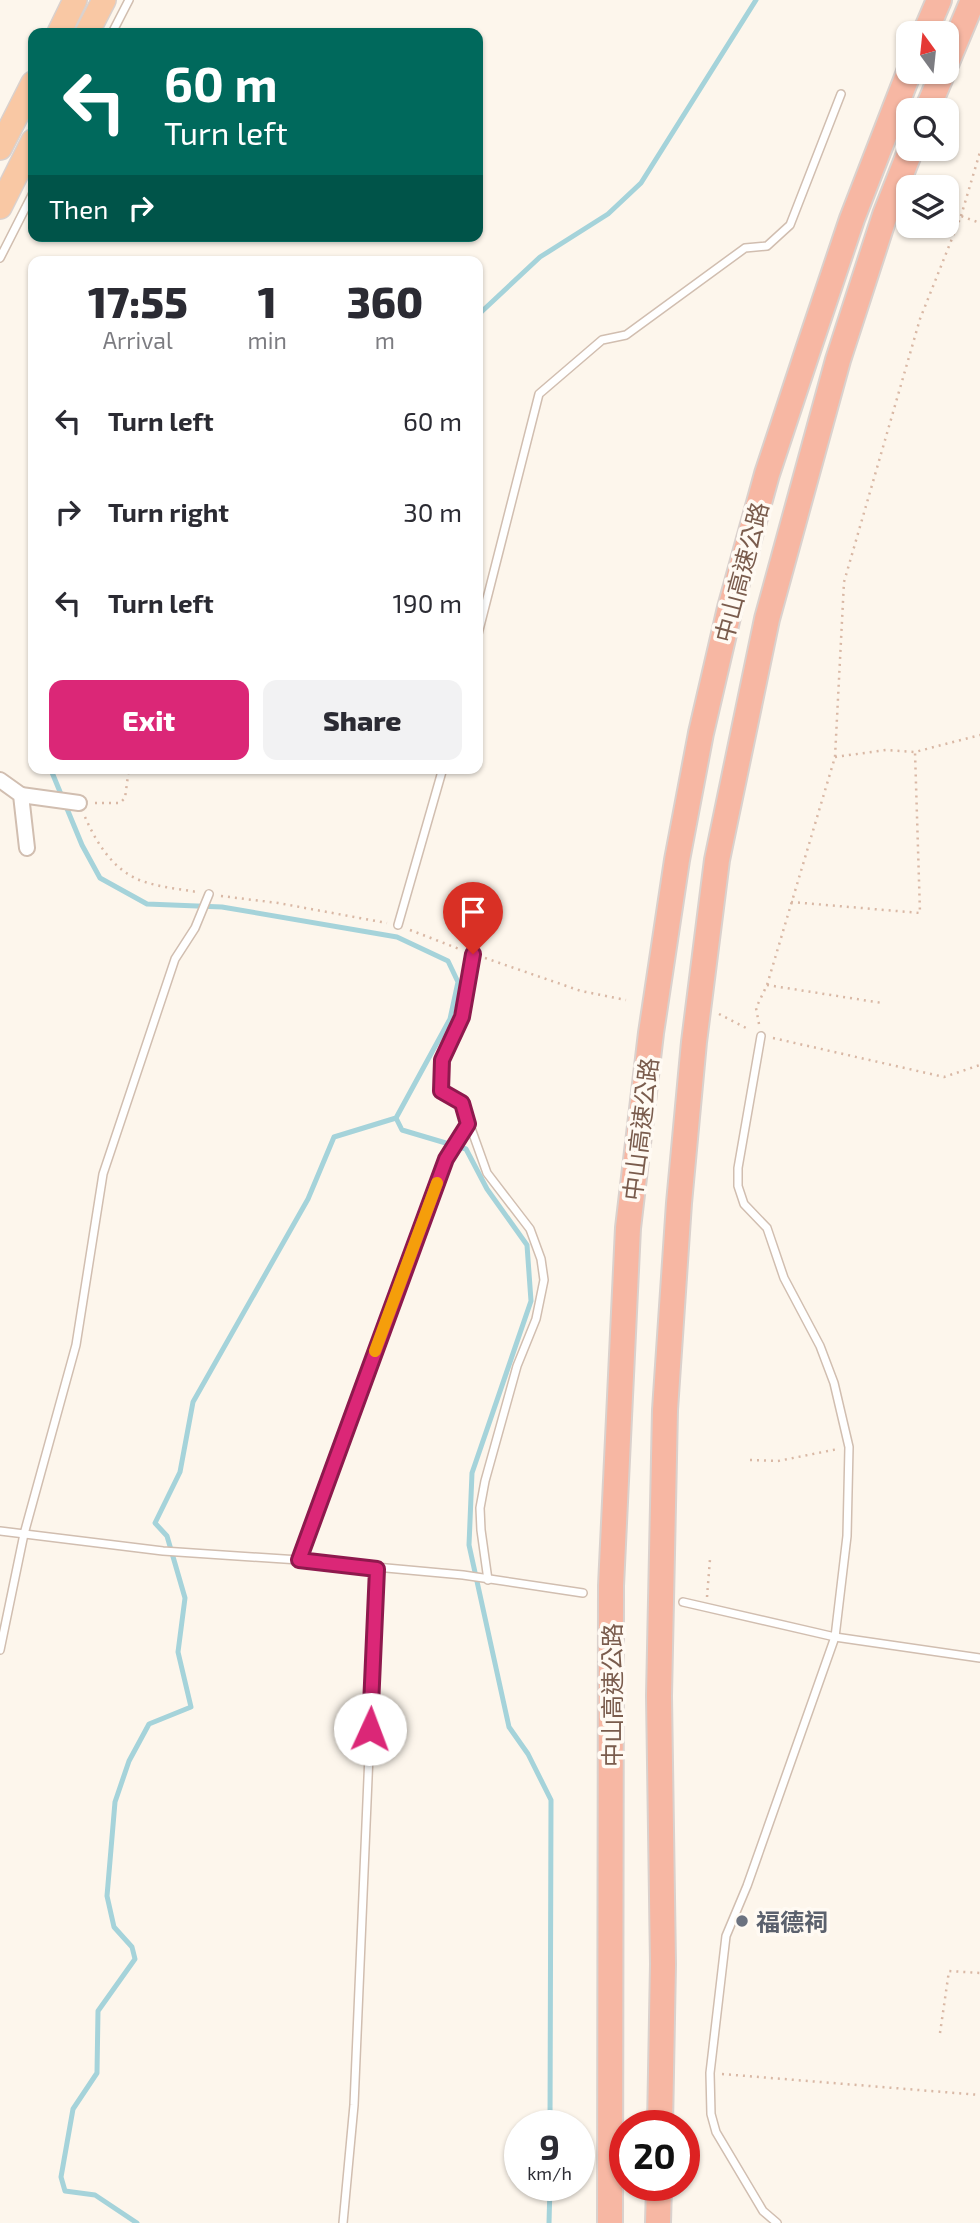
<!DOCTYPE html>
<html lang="en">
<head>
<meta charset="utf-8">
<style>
	:root { --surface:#fff; --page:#f2f2f3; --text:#2b2b33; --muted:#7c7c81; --accent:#db2777 }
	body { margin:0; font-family:"Exo 2","Noto Sans TC",sans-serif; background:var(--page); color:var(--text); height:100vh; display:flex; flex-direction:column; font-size:26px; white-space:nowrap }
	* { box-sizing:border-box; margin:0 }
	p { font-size:23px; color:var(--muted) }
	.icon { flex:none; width:38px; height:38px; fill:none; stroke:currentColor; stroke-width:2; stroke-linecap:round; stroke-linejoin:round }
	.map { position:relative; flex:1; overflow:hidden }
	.sheet { position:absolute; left:28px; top:256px; width:455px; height:518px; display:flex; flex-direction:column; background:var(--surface); border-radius:14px; box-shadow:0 2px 5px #0004 }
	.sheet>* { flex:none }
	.guide { position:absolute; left:28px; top:28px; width:455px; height:214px; border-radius:14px; box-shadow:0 2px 5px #0004; background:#00695c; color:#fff; overflow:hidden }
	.needle { width:46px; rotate:345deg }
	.tools { position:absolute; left:896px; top:21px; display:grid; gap:14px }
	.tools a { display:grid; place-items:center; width:63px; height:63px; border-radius:14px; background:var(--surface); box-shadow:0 2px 5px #0004; font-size:35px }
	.speed { position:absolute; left:504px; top:2110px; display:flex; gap:14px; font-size:35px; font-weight:700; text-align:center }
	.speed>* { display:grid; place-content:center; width:91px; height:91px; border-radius:50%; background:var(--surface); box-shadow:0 2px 5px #0004; line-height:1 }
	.speed small { font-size:18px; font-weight:400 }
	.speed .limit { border:10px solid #d22; background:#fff; color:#111 }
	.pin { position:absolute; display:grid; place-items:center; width:60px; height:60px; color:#fff; margin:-72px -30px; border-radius:50% 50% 50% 0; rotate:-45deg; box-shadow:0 0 7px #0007 }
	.pin .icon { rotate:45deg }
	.me { position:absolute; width:77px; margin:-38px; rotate:2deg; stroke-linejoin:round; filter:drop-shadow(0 0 5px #0008) }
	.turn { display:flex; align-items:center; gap:24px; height:147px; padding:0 21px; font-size:32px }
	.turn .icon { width:91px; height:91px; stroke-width:2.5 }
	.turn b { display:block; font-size:49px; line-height:60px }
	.then { display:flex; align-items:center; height:66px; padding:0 21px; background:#0003; gap:14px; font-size:26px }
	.eta { display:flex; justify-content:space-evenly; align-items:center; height:119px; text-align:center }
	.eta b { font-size:42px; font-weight:800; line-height:49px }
	.primary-button { display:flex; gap:14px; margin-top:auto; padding:14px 21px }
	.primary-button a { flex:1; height:80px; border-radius:14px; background:var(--accent); color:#fff; font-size:28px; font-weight:800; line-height:80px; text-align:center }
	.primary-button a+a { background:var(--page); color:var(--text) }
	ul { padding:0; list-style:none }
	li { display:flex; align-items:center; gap:21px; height:91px; padding:0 21px }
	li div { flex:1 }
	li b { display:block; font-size:26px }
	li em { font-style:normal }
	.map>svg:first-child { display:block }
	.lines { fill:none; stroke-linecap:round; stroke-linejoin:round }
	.stream { stroke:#a5d3da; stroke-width:5 }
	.service-casing { stroke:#d1beb0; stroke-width:10 }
	.minor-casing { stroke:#d1beb0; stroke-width:18 }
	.trunk-casing { stroke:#dad1cd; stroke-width:26 }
	.motorway-casing { stroke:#dad1cd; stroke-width:28 }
	.path { stroke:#d9b8a5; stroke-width:2.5; stroke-dasharray:2 5; stroke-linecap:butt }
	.service { stroke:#fff; stroke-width:7 }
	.minor { stroke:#fff; stroke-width:14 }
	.trunk { stroke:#f9c8a4; stroke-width:23 }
	.motorway { stroke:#f7b7a3; stroke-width:24 }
	.route-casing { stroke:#8e194d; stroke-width:18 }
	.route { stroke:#db2777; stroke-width:12 }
	.slow { stroke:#f59e0b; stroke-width:12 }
	.worship-dot { fill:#6b7280; stroke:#fffaf3; stroke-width:2.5 }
	.labels { text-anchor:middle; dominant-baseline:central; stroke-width:7; stroke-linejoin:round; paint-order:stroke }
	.street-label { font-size:24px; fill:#7a5c4d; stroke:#fffaf3 }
	.worship-label { font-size:24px; font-weight:bold; fill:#5b616d; stroke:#fffaf3; text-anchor:start }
</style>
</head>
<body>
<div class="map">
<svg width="980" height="2223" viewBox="0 0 980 2223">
	<rect width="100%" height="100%" fill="#fdf6ec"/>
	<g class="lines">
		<!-- stream -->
		<g class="stream">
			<path d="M478,315L540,257L608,214L641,183L756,0"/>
			<path d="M53,768L51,770L82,845L100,878L147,904L222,907L397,937L448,961L458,982L450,1019L396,1118L334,1137L308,1199L193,1402L180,1472L155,1523L167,1536L185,1598L178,1652L191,1707L149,1724L129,1761L115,1802L107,1896L114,1927L132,1947L135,1959L98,2011L97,2073L73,2109L61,2177L65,2191L95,2195L137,2223"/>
			<path d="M396,1118L402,1130L466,1149L487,1189L527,1245L531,1301L472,1473L469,1545L509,1727L528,1754L551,1800L550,2126"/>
			<path d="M549,2223L550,2186"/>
		</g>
		<defs>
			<g id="service">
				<path d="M112,33L129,0"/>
				<path d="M0,258L33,193"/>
				<path d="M478,634L539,394L602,340L626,335L745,248L767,246L790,225L841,94"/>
				<path d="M398,925L443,768"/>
				<path d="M473,954L462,1017L442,1060L441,1091L462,1103L487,1173L530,1229L541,1259L544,1280L536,1319L517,1366L485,1481L480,1508L481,1530L488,1580"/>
				<path d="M761,1036L738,1168V1186L744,1204L767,1228L784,1278L820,1346L834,1383L849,1447L847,1536L835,1637L747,1886L726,1936L710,2073L711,2114L716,2132L763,2211L777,2223"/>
				<path d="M0,1531L163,1551L299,1560L463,1575L583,1593"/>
				<path d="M299,1560L446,1159L468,1124"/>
				<path d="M683,1602L835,1637L980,1658"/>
				<path d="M0,1650L24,1534L76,1345L103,1174L175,959L195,928L209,894"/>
				<path d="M343,2223L354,2105L377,1568"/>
			</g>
			<g id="minor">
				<path d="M0,780L21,795L27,848"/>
				<path d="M21,795L79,803"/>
			</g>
			<g id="trunk">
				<path d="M59,33L75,0"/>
				<path d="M87,33L104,0"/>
				<path d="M0,148L33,83"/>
				<path d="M0,207L33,141"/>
			</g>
			<g id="motorway">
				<path d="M925,33L939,0"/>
				<path d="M947,62L973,0"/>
				<path d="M927,110L943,72"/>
				<path d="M660,2126L663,1964L659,1696L665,1410L679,1203L694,1042L717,860L767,619L838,360L885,215L911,149"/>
				<path d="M610,2223L611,1586L628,1228L651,1033L677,860L701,733L730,608L767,474L809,347L852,219L909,72"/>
				<path d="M658,2223L659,2186"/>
			</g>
		</defs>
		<!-- service casing -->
		<use href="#service" class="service-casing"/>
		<!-- minor casing -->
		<use href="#minor" class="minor-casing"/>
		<!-- trunk casing -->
		<use href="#trunk" class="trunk-casing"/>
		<!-- motorway casing -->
		<use href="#motorway" class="motorway-casing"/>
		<!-- path -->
		<g class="path">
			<path d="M961,216L980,152"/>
			<path d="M835,757L886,750L915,752"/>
			<path d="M95,803H120L125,798L129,768"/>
			<path d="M85,817C97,844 114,871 142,881C159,887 179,889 197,892"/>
			<path d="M221,896L278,903L387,923"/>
			<path d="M791,902L920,913L915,752L980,735"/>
			<path d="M410,930L462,950"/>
			<path d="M485,958L581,991L626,1000"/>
			<path d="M767,985L882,1003"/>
			<path d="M719,1014L750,1030"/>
			<path d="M759,1024L756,1008L767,985L835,757L844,582L920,319L961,216L980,223"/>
			<path d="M773,1038L944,1077L980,1065"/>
			<path d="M750,1460L778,1461L838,1449"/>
			<path d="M707,1597L710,1559"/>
			<path d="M940,2033L949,1971L980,1973"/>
			<path d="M722,2074L980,2095"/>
		</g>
		<!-- service -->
		<use href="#service" class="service"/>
		<!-- minor -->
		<use href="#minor" class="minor"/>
		<!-- trunk -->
		<use href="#trunk" class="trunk"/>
		<!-- motorway -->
		<use href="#motorway" class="motorway"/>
	</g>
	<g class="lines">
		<defs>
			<path id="route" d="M370,1729L377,1569L299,1560L446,1159L468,1124L462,1103L441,1091L442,1060L462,1017L473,954"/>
		</defs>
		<!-- route casing -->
		<use href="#route" class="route-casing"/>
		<!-- route -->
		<use href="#route" class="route"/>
		<!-- slow -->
		<path class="slow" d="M375,1351L437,1183"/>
	</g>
	<!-- markers -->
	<circle class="worship-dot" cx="742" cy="1921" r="7"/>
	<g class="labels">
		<!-- street labels -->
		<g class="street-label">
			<text transform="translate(741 572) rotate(-75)">中山高速公路</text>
			<text transform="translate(640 1129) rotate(-83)">中山高速公路</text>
			<text transform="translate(611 1695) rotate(-90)">中山高速公路</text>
		</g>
		<!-- worship labels -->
		<g class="worship-label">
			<text x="756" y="1921">福德祠</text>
		</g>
	</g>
</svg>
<div class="tools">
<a><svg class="needle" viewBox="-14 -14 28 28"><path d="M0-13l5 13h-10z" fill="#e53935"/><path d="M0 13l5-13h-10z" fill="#7c7c81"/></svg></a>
<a><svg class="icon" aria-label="search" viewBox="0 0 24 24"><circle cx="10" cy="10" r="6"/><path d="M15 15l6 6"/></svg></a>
<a><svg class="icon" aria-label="layers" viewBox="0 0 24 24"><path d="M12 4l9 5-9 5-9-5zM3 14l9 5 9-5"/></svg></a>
</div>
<div class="speed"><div>9<small>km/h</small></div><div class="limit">20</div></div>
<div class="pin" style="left:473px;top:954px;background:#d93025"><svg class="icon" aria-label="arrive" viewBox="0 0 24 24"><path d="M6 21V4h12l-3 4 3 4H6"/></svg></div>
<svg class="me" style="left:370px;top:1729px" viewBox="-20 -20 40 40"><circle r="19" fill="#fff"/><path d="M0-13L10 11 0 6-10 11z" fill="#db2777"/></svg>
<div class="guide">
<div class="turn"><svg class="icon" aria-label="left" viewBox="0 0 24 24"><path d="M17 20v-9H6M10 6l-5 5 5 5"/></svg><div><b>60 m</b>Turn left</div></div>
<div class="then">Then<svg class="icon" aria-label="right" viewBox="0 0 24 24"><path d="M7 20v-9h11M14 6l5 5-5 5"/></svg></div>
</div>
<section class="sheet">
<div class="eta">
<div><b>17:55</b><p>Arrival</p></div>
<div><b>1</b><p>min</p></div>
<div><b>360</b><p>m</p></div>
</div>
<ul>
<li><svg class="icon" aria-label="left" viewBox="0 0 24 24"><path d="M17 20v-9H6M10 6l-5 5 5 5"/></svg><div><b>Turn left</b></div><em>60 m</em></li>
<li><svg class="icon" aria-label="right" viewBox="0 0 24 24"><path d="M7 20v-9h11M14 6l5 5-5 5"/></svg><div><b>Turn right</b></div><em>30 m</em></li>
<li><svg class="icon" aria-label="left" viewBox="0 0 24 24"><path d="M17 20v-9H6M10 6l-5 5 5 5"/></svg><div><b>Turn left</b></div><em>190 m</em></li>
</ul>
<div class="primary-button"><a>Exit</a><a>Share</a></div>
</section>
</div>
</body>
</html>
